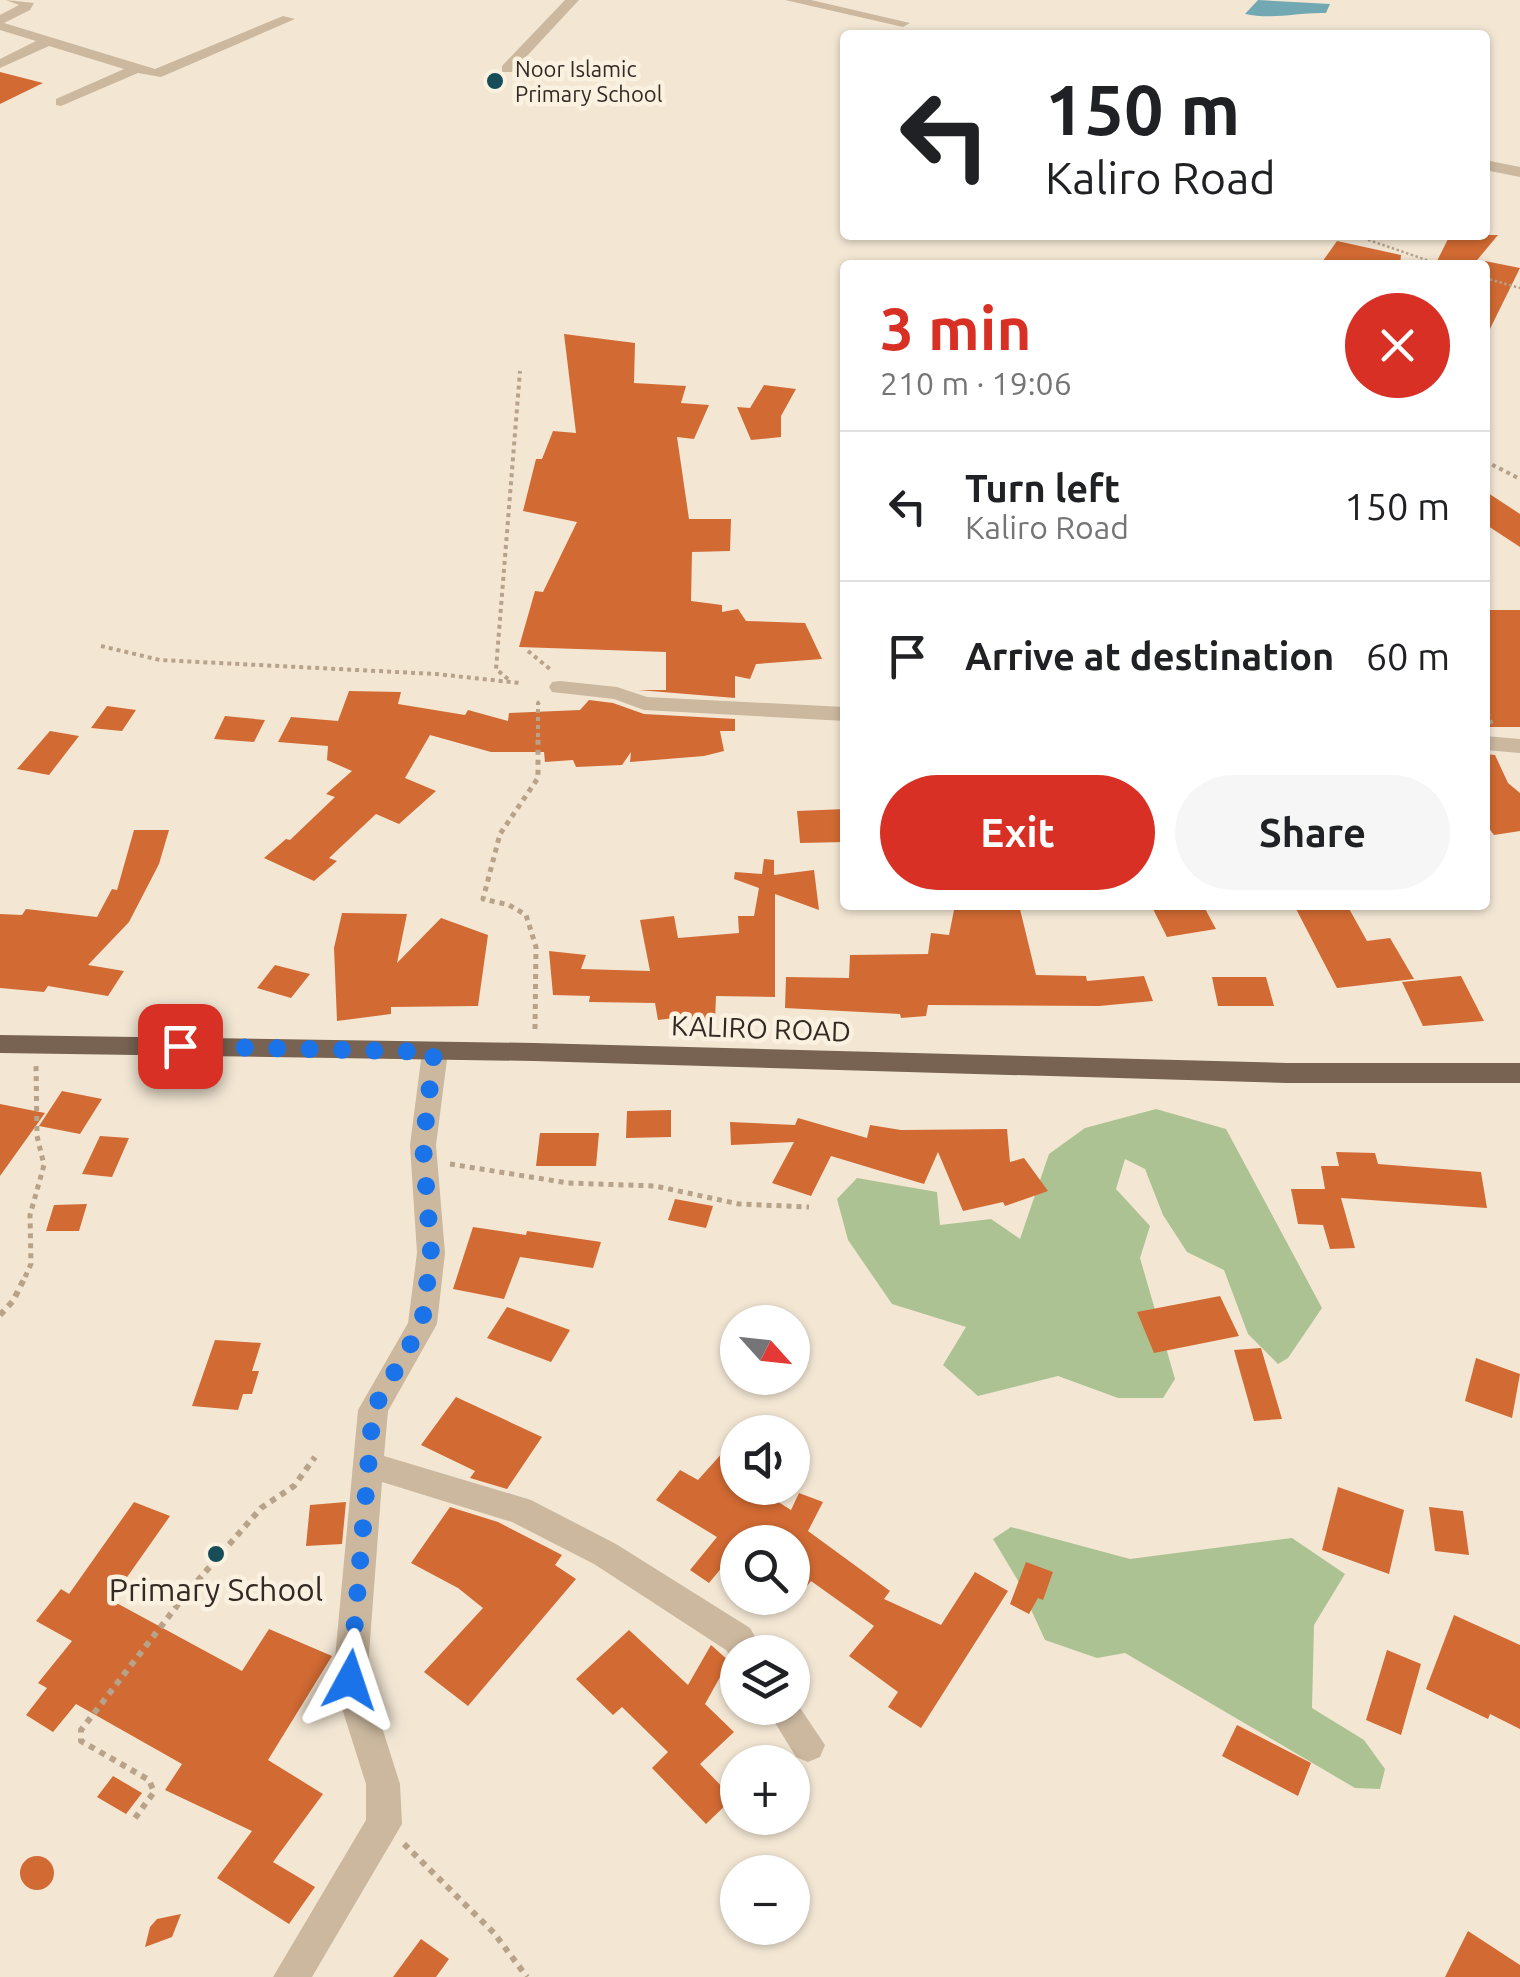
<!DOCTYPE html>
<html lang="en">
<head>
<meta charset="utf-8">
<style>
	:root { --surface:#fff; --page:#f6f6f6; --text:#202124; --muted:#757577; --line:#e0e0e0; --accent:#d93025 }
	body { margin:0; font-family:Ubuntu,sans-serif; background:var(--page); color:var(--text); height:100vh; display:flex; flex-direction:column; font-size:38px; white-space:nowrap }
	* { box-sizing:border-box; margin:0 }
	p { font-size:32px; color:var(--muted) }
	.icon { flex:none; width:55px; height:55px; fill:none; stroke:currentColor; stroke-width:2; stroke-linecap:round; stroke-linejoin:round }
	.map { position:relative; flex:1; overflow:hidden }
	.drawer { position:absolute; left:840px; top:260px; width:650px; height:650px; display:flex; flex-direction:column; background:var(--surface); border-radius:10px; box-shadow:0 2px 8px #0004 }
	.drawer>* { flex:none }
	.banner { position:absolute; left:840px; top:30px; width:650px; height:210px; border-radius:10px; box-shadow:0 2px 8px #0004; background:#fff; color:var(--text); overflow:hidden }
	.needle { width:65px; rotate:117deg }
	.fabs { position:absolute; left:720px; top:1305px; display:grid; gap:20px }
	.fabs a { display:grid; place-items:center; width:90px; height:90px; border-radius:50%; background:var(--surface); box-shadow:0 2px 8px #0004; font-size:50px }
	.pin { position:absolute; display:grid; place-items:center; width:85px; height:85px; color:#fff; margin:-42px; border-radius:20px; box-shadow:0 5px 15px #0006 }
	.me { position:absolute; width:110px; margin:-55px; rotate:5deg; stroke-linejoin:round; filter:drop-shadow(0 0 8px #0008) }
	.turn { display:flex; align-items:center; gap:35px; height:210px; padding:0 40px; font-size:45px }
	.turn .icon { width:130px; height:130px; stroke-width:2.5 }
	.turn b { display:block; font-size:70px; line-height:85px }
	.round { display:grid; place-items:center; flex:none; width:105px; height:105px; border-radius:52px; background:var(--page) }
	.headline { display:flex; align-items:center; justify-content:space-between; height:170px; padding:0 40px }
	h1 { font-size:60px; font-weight:700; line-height:75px; color:var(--accent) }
	.primary-button { display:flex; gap:20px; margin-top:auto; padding:20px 40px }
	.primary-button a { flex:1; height:115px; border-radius:60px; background:var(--accent); color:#fff; font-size:40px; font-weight:700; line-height:115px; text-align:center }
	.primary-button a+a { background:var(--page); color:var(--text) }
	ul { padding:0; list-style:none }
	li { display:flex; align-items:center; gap:30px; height:150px; padding:0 40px; border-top:2px solid var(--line) }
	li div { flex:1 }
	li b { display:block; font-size:38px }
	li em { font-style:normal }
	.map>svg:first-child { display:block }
	.green { fill:#adc293 }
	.water { fill:#71a8b2 }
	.building { fill:#d26a33 }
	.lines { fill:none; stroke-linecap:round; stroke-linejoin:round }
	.path-far3 { stroke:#b7a28a; stroke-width:2.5; stroke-dasharray:2.5 2.5; stroke-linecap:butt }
	.path-far2 { stroke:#b7a28a; stroke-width:4; stroke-dasharray:4 4; stroke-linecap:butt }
	.path-far1 { stroke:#b7a28a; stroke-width:5; stroke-dasharray:5 5; stroke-linecap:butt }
	.path { stroke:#b7a28a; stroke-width:6; stroke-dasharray:6 6; stroke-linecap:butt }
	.minor { fill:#cbb89f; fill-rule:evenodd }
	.major { fill:#786353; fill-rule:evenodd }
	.route { stroke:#1a73e8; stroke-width:18; stroke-dasharray:0 32.4 }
	.poi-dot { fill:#164d58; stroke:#faf1e0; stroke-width:4 }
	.labels { text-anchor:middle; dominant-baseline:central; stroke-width:9; stroke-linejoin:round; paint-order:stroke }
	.far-poi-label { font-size:22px; fill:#342a24; stroke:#faf1e0; text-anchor:start }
	.street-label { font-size:28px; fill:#342a24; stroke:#faf1e0 }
	.near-poi-label { font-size:32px; fill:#342a24; stroke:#faf1e0 }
</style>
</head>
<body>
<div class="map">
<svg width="1520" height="1977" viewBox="0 0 1520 1977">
	<rect width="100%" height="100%" fill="#f3e7d4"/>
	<!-- green -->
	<g class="green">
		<path d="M1156,1109L1226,1129L1322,1308L1288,1358L1278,1364L1248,1334L1224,1270L1187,1252L1163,1215L1145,1169L1125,1159L1116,1189L1150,1226L1140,1258L1175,1379L1163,1398H1118L1058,1376L978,1396L943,1365L966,1327L892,1304L848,1240L837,1199L857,1178L937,1192L940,1225L991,1219L1020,1239L1049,1154L1085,1128Z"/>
		<path d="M1011,1527L1130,1559L1292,1538L1345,1574L1314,1625L1312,1708L1364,1740L1385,1769L1380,1789L1355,1788L1125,1653L1097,1658L1045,1640L1017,1579L993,1539Z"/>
	</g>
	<!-- water -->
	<path class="water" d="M1258,0L1330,4L1326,13C1298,12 1273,20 1245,14Z"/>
	<!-- building -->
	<g class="building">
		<path d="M0,72L43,83L0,104Z"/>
		<path d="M1450,235H1498L1473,265H1435Z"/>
		<path d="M1337,241L1401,255L1400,265H1320Z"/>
		<path d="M1485,261L1520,268L1485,339Z"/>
		<path d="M564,334L635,343L634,383L686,386L681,403L709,405L694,439L677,437L689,519H731L730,551L692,552L691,601L722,605V612L738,609L746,621L805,623L822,659L756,664L750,679L735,676V698L638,690H666V652L519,647L535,591L543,592L577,522L523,511L536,459H542L553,431L576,433Z"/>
		<path d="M764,385L796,389L781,416V437L751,440L737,407L750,408Z"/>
		<path d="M1485,491L1520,514V547L1485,524Z"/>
		<rect x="1485" y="610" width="35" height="117"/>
		<path d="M349,691L401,692L398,704L465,715L468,710L508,721L509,713L580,710L589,700L613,703L644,714L735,719V731H720L724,751L704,756L630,762L631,752L622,765L576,767L573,760L545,762L544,752H491L430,735L405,778L436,791L399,824L376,814L329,858L337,861L314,881L264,858L286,839L290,840L335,797L326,794L352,771L327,760L328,746L278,742L291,717L338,721Z"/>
		<path d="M107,706L136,710L122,731L91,728Z"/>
		<path d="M225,716L265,720L254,742L214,739Z"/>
		<path d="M50,731L79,736L49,775L17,769Z"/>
		<path d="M1485,754L1495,755L1508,783L1520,793V831L1494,835L1485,823Z"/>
		<path d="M845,809V842L800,843L797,811Z"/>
		<path d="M134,830H169L159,864L129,922L88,965L124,971L108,996L48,986L44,992L0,988V914L22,915L26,909L97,917L112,889L117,890Z"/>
		<path d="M764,859L774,860V875L814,870L819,910L775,894V997L716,996L715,1021H691V1016L658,1020L655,1003L589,1002L590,996L553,995L549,951L586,955L581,969L650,971L640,920L674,916L678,938L739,933L738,916H754L759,888L734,879L735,872L762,874Z"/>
		<path d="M955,905H1019L1036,975L1086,976L1087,981L1144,976L1153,1001L1099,1006L928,1005L926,1016L901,1018L900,1014L785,1008L786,977L849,978L850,955L928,954L931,933L949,935Z"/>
		<path d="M1151,905H1203L1216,929L1167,937Z"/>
		<path d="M1294,905H1347L1367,941L1390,938L1414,979L1337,988Z"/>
		<path d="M342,913L407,914L397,963L441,918L488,935L478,1006L391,1007V1014L337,1021L334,948Z"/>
		<path d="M275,965L310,974L291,998L257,988Z"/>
		<path d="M1461,976L1484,1021L1423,1026L1402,982Z"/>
		<path d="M1212,977H1266L1274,1006H1218Z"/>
		<path d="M62,1091L102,1099L80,1134L39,1126Z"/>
		<path d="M0,1104L45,1113L0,1176Z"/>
		<path d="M671,1110V1137L626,1138L627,1111Z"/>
		<path d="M798,1118L867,1138L870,1125L901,1130L1007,1129L1010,1162L1024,1158L1048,1191L1005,1206L1003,1202L963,1211L938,1152L924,1184L831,1156L811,1196L772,1183L794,1142L731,1145L730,1122L795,1125Z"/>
		<path d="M540,1133H599L596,1166H536Z"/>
		<path d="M100,1136L129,1138L112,1177L82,1174Z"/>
		<path d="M1336,1152L1375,1153L1378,1164L1481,1172L1487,1208L1341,1198L1355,1248L1330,1249L1323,1225L1298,1224L1291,1189H1325L1321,1166H1339Z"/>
		<path d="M675,1199L713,1206L706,1228L668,1220Z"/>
		<path d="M87,1204L79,1231H46L54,1205Z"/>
		<path d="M473,1227L526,1235L527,1231L601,1242L593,1268L520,1257L504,1299L453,1289Z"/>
		<path d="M1220,1296L1239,1336L1154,1353L1137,1312Z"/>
		<path d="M507,1307L570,1330L551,1362L487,1338Z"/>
		<path d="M215,1340L261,1343L252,1371H259L252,1394H243L238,1410L192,1406Z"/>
		<path d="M1261,1348L1282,1419L1254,1421L1234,1350Z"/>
		<path d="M1476,1358L1520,1374L1512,1418L1465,1401Z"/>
		<path d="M456,1397L542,1437L507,1489L470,1478L475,1471L421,1445Z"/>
		<path d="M724,1451L738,1461V1488H756L791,1510L799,1493L823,1502L808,1531L890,1591L884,1599L941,1625L975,1572L1008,1591L921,1728L888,1707L898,1692L849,1656L874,1626L811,1581L792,1604V1542H738V1548L709,1583L690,1570L717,1537L656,1500L680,1470L698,1480Z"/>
		<path d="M1338,1487L1404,1510L1389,1574L1322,1550Z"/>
		<path d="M134,1502L170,1516L111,1600L242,1671L269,1629L332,1656L268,1760L323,1794L273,1862L315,1887L289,1924L217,1878L252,1831L165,1790L182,1764L76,1704L53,1732L26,1715L47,1688L38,1683L72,1641L36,1621L61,1589L69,1594Z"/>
		<path d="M346,1502L342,1544L306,1546L310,1505Z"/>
		<path d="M450,1507L498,1522L562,1555L555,1565L576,1579L468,1706L424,1672L483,1608L458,1588L411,1563Z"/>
		<path d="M1429,1507L1463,1511L1469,1555L1435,1551Z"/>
		<path d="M1026,1562L1053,1572L1043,1600L1038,1598L1029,1614L1010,1604Z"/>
		<path d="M1454,1615L1520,1645V1729L1490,1714L1488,1719L1426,1689Z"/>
		<path d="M629,1630L688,1685L711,1645L729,1661L705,1704L734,1732L700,1764L733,1798L706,1824L652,1768L668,1752L622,1707L613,1715L576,1679Z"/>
		<path d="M1387,1650L1421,1664L1401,1735L1366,1720Z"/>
		<path d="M1237,1725L1311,1763L1298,1796L1222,1756Z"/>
		<path d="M113,1776L142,1793L126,1814L97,1797Z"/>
		<circle cx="37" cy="1873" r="17"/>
		<path d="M181,1914L172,1937L145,1947L150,1927L157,1919Z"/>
		<path d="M1468,1931L1520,1965V1977H1445Z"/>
		<path d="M421,1939L449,1959L436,1977H393Z"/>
	</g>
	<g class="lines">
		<!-- path-far3 -->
		<g class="path-far3">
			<path d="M1354,235L1441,265"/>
			<path d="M1485,278L1520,288"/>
		</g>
		<!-- path-far2 -->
		<g class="path-far2">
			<path d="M1485,461L1520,479"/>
			<path d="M101,646L160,660L436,674L520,683"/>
			<path d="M528,651L551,670"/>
			<path d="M508,679L496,669L520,371"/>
			<path d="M1485,705L1492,725"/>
			<path d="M538,737V703L543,700"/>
		</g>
		<!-- path-far1 -->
		<g class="path-far1">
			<path d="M535,1029L536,947L526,915L509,905L483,899L500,834L538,778V735"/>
			<path d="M450,1164L568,1183L655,1186L739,1204L809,1207"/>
			<path d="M25,1277L31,1264L30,1215L44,1165L37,1136L36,1065"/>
		</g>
		<!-- path -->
		<g class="path">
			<path d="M0,1315L13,1301L26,1275"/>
			<path d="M135,1818L154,1792L149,1780L81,1741V1730L186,1594L261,1508L294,1486L315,1457"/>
			<path d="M404,1844L494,1933L527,1977"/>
		</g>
		<!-- minor -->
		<g class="minor">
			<path d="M6,0L34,3L30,10L4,23L155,69L283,16L295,19L161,77L138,73L61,106L56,105V99L124,69L49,46L0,68V59L36,41L0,30V15L19,5Z"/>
			<path d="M565,0H579L512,72H502V66Z"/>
			<path d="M785,0H811L910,23L903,27Z"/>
			<path d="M1485,160L1520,167V177L1485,170Z"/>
			<path d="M560,681L617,687L647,697L845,707V721L644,710L614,699L552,692L549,687L552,682Z"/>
			<path d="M1485,736L1520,739V753L1485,750Z"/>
			<path d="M435,1043L444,1045L448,1052L436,1145L445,1253L437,1324L388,1411L384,1456L531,1500L616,1544L750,1628L764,1652H738L735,1663L726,1650L594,1564L512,1522L382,1482L367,1680L400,1784L402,1824L312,1977H273L366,1820V1784L333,1680L358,1410L408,1323L417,1253L410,1145L422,1052L426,1045Z"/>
			<path d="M792,1696L825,1745L820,1757L808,1762L796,1757L766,1708H792Z"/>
		</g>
		<!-- major -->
		<path class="major" d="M0,1035L534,1043L1287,1063H1520V1083H1287L534,1061L0,1053Z"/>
	</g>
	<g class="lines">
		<!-- route -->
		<path class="route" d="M180,1046L434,1052L423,1145L431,1253L422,1324L373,1410L350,1680"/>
	</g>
	<!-- markers -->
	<g class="poi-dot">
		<circle cx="495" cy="81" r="10"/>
		<circle cx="216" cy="1554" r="10"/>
	</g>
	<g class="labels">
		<!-- far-poi labels -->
		<g class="far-poi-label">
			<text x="515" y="68">Noor Islamic<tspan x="515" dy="25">Primary School</tspan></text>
		</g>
		<!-- street labels -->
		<g class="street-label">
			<text transform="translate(761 1028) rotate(2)">KALIRO ROAD</text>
		</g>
		<!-- near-poi labels -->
		<g class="near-poi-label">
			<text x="216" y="1589">Primary School</text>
		</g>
	</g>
</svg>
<div class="fabs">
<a><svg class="needle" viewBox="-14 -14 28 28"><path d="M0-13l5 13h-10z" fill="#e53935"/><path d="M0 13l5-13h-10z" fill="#757577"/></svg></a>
<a><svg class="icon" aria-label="sound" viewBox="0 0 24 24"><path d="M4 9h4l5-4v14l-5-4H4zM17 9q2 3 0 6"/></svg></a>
<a><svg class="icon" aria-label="search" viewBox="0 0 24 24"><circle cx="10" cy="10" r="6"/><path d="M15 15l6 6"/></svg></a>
<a><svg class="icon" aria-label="layers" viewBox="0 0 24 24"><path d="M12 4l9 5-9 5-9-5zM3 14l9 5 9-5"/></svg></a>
<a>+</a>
<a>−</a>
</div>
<div class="pin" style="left:180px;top:1046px;background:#d93025"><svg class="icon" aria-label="arrive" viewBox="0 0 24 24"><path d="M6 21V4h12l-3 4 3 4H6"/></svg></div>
<svg class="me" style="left:350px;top:1680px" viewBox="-20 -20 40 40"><path d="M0-17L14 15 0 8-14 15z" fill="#1a73e8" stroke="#fff" stroke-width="4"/></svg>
<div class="banner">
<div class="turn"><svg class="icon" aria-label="left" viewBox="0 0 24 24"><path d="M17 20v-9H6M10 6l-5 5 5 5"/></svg><div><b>150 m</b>Kaliro Road</div></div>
</div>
<section class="drawer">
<div class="headline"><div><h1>3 min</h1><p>210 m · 19:06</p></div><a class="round" style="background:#d93025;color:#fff"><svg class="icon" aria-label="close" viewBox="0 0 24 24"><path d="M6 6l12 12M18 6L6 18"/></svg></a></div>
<ul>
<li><svg class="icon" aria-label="left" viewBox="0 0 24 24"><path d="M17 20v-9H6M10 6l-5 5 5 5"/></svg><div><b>Turn left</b><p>Kaliro Road</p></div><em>150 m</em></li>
<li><svg class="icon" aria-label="arrive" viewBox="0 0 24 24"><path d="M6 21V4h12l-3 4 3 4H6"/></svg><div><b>Arrive at destination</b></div><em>60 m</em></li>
</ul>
<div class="primary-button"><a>Exit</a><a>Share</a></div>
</section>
</div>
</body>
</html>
